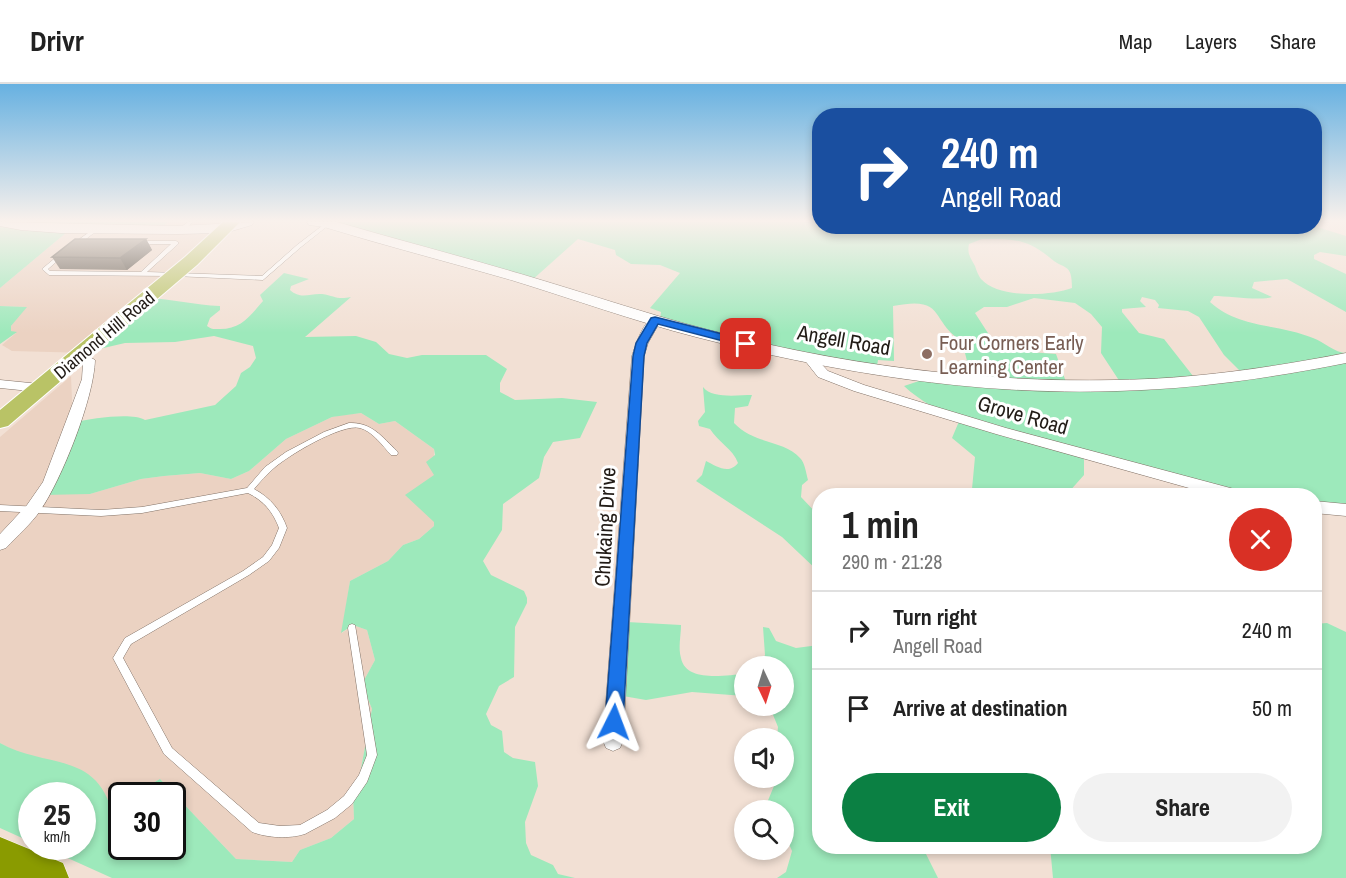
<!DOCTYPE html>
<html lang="en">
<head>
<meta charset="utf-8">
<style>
	:root { --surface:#fff; --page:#f2f2f2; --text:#222; --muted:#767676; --line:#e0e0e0; --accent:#0b8043 }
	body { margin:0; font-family:"Archivo Narrow",sans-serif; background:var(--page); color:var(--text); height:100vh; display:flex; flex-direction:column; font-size:22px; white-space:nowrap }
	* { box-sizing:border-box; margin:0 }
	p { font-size:20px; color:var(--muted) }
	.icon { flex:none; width:33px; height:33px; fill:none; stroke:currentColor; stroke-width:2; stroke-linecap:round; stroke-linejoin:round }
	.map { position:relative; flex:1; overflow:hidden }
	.details { position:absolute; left:812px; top:404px; width:510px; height:366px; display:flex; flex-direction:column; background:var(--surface); border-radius:24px; box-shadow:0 3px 9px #0003 }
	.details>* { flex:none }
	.top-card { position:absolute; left:812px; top:24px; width:510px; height:126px; border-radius:24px; box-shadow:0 3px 9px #0003; background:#1a4fa0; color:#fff; overflow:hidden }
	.needle { width:39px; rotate:176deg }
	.tools { position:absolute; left:734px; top:572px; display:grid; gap:12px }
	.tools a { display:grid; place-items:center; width:60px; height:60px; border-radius:50%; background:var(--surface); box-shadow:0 3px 9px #0003; font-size:30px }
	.speed { position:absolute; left:18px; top:698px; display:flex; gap:12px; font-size:30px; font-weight:700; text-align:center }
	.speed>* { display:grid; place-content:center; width:78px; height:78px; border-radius:50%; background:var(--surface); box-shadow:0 3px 9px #0003; line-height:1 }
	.speed small { font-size:15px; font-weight:400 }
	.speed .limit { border:3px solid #111; border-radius:9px; background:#fff; color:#111 }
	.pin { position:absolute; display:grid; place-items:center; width:51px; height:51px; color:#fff; margin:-26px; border-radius:12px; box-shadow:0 3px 9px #0006 }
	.me { position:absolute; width:66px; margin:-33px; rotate:3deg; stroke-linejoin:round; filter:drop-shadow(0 0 4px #0008) }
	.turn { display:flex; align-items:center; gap:21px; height:126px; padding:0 30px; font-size:27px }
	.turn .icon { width:78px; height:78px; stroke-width:2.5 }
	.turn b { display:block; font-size:42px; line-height:51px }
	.round { display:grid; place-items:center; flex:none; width:63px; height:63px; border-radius:32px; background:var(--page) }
	.headline { display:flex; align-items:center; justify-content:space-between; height:102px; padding:0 30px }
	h1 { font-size:36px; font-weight:700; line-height:45px }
	.button { display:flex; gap:12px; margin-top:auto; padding:12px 30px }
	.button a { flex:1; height:69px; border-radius:36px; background:var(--accent); color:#fff; font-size:24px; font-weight:700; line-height:69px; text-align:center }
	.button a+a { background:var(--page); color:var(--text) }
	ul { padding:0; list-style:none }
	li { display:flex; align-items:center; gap:18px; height:78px; padding:0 30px; border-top:2px solid var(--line) }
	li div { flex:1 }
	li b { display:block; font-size:22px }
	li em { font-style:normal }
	header { display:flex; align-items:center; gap:36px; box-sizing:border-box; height:84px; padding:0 30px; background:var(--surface); border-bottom:2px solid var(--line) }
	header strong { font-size:28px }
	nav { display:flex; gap:33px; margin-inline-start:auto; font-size:21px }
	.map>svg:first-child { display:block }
	.built { fill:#ebd2c2 }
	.green { fill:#9de9bb; fill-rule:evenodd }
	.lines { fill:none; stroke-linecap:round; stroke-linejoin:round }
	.lane-casing { stroke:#827267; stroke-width:1 }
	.street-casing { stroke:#827267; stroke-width:1 }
	.secondary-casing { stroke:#827267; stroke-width:1 }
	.primary-casing { stroke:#fff; stroke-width:2 }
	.highway-casing { stroke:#fff; stroke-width:1 }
	.lane { fill:#fff; fill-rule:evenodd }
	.street { fill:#fff; fill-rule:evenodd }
	.secondary { fill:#fff; fill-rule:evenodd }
	.primary { fill:#b9c366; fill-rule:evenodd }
	.highway { fill:#8a9b00; fill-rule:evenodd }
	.wall { fill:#5b5145 }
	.shaded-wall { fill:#4a4238 }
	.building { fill:#6a5e50; stroke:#4a4238; stroke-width:1.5 }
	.route { fill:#1a73e8; stroke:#114b97; stroke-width:1.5 }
	.education-dot { fill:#8d6e63; stroke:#fff; stroke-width:2 }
	.labels { text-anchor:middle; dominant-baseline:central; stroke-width:6; stroke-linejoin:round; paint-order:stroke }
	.far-street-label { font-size:18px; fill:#211b16; stroke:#fff }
	.street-label { font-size:21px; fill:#211b16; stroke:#fff }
	.education-label { font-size:21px; fill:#785e54; stroke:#fff; text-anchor:start }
</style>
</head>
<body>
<header>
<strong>Drivr</strong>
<nav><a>Map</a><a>Layers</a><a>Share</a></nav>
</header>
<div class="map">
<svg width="1346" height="794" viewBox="0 0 1346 794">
	<rect width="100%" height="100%" fill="#f2e0d4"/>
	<!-- built -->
	<g class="built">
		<path d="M168,138H235L89,269L12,267L2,261L16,249L11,247V242L26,223L0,222V204L73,143H161Z"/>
		<path d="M71,292L73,339L90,410L141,395L164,392L200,389L231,395L249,387L286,355L332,333L342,331L361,329L379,340L395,337L434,365V442L419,455L403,461L388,477L350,497L342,549L353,541L367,546L375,576L362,600L372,625L358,701L353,711L354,735L331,754L300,766L292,778L236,775L160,695L132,711H122L121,718L113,733L109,716L0,659V353Z"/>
	</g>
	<!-- green -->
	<g class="green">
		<path d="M0,138H168L162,143H73L0,204Z"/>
		<path d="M335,138H819V142H1314L1346,152V172L1320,168L1314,171V175L1346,190V228L1287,195L1254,198L1252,204L1272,213C1261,217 1229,212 1214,212L1210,218C1240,245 1276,239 1313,254C1324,258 1335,269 1346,269V420L1314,418V411H1252L1205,402L1084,369V391L1068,409V411H937L965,409L972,405L975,373L952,354L960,335C939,327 920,317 904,302L928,294L971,293L962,257C929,237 947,211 893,222L894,277L878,276L877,282L845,279L660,235L661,228L650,224L680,189L660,181L631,180L616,171L615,166L578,155L531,197ZM982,155C1011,155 1026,154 1049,173C1064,187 1072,177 1072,204C1050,212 999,215 981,195C978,191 976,185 975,182C970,173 967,169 969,160ZM1142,213L1155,216L1159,221L1158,224L1188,227L1199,233L1224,271L1241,288L1198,294L1193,292L1164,255L1139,249L1122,228V225L1146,223L1140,217ZM1034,214L1075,219L1091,230L1102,243L1101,269L1120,298H1066L1056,270L1004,266L995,260L975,229L984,223H1007Z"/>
		<path d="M284,189L309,195L291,202L290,206C301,216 310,209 322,210C335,212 337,216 351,213L305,253L356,252L376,258L389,270L407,274L422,271H486L507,285L500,299V308L515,316L562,314L597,318L580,354L553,358L544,373L539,394L503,420L502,446L483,477L491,491L524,507L527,514V519L515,543L514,593L499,602L486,630L491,641L502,647L504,668L513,674L535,678L538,702L525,738L526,759L531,771L553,781L558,790L575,794H112L41,762H82V711H32L31,758L0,744V659C46,685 98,666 113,732L121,718L122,762H172V711H132L160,695L236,775L292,778L300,766L331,754L354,735L353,710L358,701L372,625L362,600L375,576L367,546L353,541L341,549L350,497L388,477L403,461L419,455L434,442V438L405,411L434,391L426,378L435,371L434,365L395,337L379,340L361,329L332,333L286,355L249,387L231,395L200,389L164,392L141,395L90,410L43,411L75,338C91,335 131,328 145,336L215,321L236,302L241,289L250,283L256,274L253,262L214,252L175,258L125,259L95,266L147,214C172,215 195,221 220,222V226L210,234L207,242C212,246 214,245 220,245C241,245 250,232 263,217L260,211Z"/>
		<path d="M0,222L27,223L11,242V247L17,248L0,260Z"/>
		<path d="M703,303C712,315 738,311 752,311L748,322L735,324L734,339C755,361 785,356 800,374C805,379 806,389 808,396L802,401L801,413L819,432V488L782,453L696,397L702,391L706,377C716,382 729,391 738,379C733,365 718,358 710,345L699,342L698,337L705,328Z"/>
		<path d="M627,538L681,541C681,551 678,564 681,574C686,599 726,591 744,590V612L692,608L646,616L623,612Z"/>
		<path d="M1327,539L1346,548V794H1053L1050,762H1314V540Z"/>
		<path d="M763,543L769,544L776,557L796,564L819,561V762H922L938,794H777L786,788L792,767L783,746V726H764L774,702V693H783V654H777L778,643L769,621H783V582H760L765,571Z"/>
	</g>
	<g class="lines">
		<defs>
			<g id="lane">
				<path d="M188,138H193L183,147H179V145Z"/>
				<path d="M326,139L330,140L301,163L263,196L175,192L49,191L42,185L61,169L64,171L63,172L48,185L50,187L141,188L171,160H139L136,158L137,157H176L178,158V160L147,188L262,192L297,161Z"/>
				<path d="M95,144L99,145L77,162H73V160Z"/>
				<path d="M349,339C372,338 382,353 397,367L398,369L397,371H391C383,362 372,347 360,344C342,339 287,372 273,385C266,391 260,398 254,405C271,414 281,427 287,444L279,464L269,477L249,491L131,560L123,574L172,664L259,739L280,742L300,741L327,726L344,712L359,691L367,671L348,544L349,541L352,540L355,541L377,671L367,698L352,720L335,734L305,750C289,755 268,754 252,748L164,670L113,574L125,554L243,487L263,473L272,461L279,444C273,428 264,417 248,409L142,429L101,432L0,427V421L101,426L142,423L247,404L265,383L286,368L324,348Z"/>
			</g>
			<g id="street">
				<path d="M655,232L661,236L648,259L644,272L623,657L620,664L613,667L606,664L603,657L632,272C636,260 643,237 655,232Z"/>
				<path d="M79,267L95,276C94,314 62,395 40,427C31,440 17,452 6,464L0,466V450L27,421L43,398L82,295L83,278L73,271Z"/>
				<path d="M809,270L813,271L828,287L864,301L1006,344L1234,405L1239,407L1242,411H1214L996,350L854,307L818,293L803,274Z"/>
				<path d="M0,296L40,300L47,304L40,308L0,304Z"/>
				<path d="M1314,417L1346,420V432L1314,429Z"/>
			</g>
			<g id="secondary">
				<path d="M0,138L177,142L254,138L252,141L225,149L177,150L61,149L21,146L0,142Z"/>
				<path d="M307,138H337C398,156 460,172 521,190C583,208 643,229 705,245C837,280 978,299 1115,296C1193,295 1269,284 1346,269V279C1270,294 1195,305 1117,307C977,312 832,288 696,253C634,237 573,215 511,196C449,178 386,162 324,143L309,141Z"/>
			</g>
			<path id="primary" d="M223,138H240L197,181L8,342L0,344V326L185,173Z"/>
			<path id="highway" d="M0,753L63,779L69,794H0Z"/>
		</defs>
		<!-- lane casing -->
		<use href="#lane" class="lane-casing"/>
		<!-- street casing -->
		<use href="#street" class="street-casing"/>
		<!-- secondary casing -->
		<use href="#secondary" class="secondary-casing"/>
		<!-- primary casing -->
		<use href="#primary" class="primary-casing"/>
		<!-- highway casing -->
		<use href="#highway" class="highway-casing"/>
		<!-- lane -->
		<use href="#lane" class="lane"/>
		<!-- street -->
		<use href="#street" class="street"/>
		<!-- secondary -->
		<use href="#secondary" class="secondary"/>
		<!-- primary -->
		<use href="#primary" class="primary"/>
		<!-- highway -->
		<use href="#highway" class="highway"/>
	</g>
	<!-- wall -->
	<path class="wall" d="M146,155L152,166L127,186L60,185L52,173Z"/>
	<!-- shaded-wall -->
	<path class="shaded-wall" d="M146,155L152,166L127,186L120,174Z"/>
	<!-- building -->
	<path class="building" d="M75,155H146L120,174L52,173Z"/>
	<!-- sky -->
	<linearGradient id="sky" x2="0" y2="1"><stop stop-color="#67b1e1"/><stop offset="0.55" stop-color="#f9f1ec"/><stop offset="1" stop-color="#f9f1ec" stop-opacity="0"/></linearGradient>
	<rect width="1346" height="249" fill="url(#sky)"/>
	<!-- route -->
	<path class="route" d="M655,233L750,257L751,260L746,263L658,240L647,259L644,272L623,638L621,644L614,646L608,644L605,638L633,272L636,259L651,234Z"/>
	<!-- markers -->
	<circle class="education-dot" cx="927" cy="270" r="6"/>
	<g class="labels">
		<!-- far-street labels -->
		<g class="far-street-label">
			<text transform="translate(104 251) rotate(-40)">Diamond Hill Road</text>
		</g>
		<!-- street labels -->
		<g class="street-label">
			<text transform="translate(844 256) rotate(10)">Angell Road</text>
			<text transform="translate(1023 331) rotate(16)">Grove Road</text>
			<text transform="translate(605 443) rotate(-87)">Chukaing Drive</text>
		</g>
		<!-- education labels -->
		<g class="education-label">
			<text x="939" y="258">Four Corners Early<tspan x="939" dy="24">Learning Center</tspan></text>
		</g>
	</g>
</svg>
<div class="tools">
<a><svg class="needle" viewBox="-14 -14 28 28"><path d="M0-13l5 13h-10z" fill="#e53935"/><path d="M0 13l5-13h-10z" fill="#767676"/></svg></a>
<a><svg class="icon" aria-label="sound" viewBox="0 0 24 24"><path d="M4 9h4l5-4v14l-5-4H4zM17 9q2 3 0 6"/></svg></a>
<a><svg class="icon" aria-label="search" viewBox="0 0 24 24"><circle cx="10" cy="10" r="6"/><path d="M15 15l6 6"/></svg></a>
</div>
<div class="speed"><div>25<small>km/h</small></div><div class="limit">30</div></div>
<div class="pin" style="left:746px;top:260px;background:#d93025"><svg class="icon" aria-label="arrive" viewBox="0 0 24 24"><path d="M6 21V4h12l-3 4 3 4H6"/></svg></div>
<svg class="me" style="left:614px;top:638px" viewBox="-20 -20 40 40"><path d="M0-17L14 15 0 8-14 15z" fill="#1a73e8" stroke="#fff" stroke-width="4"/></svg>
<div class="top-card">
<div class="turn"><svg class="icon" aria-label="right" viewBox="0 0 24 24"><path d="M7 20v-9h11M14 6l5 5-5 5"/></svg><div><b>240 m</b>Angell Road</div></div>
</div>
<section class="details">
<div class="headline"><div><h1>1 min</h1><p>290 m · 21:28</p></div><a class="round" style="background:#d93025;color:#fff"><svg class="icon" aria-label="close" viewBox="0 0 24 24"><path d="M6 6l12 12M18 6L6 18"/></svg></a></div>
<ul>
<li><svg class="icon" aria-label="right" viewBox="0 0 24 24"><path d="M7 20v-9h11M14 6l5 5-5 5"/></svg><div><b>Turn right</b><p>Angell Road</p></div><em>240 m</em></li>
<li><svg class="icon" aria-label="arrive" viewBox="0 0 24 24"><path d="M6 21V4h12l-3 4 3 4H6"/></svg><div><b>Arrive at destination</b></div><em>50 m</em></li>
</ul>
<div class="button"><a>Exit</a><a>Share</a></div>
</section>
</div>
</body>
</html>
